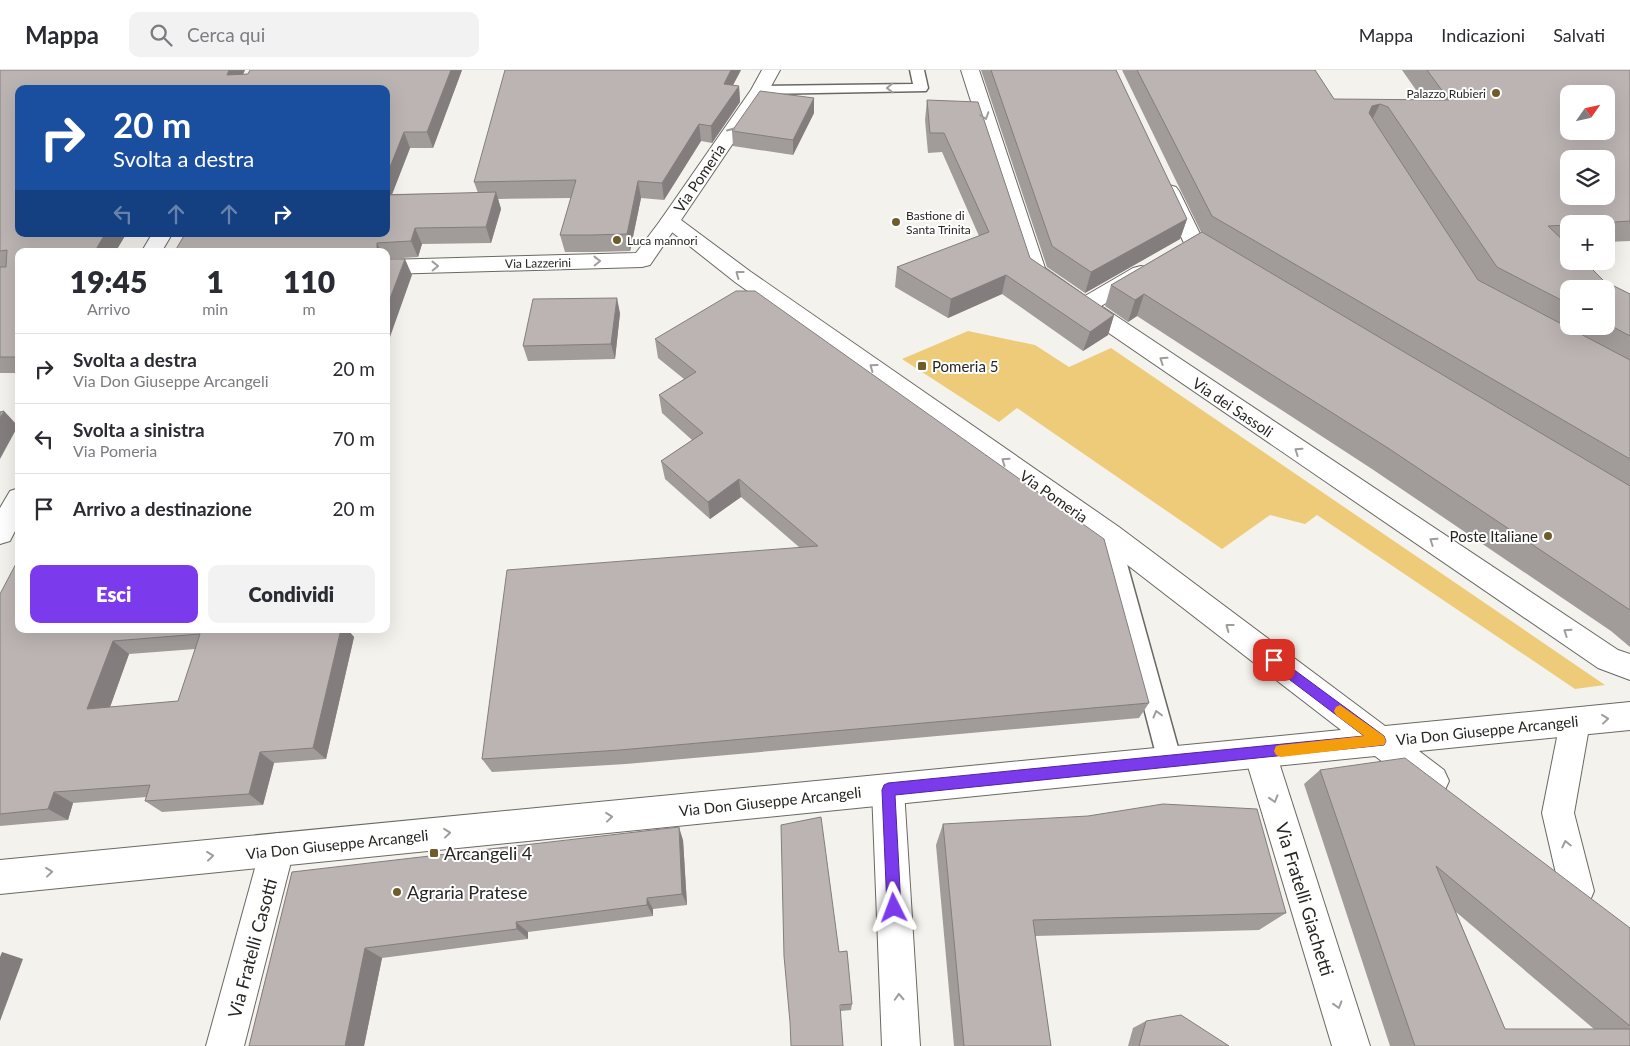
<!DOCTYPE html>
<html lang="it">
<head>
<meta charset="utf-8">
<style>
	:root { --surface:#fff; --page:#f2f2f3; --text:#2b2b33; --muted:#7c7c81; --line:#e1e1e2; --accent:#7c3aed }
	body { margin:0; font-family:Lato,sans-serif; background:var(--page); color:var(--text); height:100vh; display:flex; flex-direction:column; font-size:19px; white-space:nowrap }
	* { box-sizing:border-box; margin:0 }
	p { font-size:16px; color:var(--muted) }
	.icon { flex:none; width:28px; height:28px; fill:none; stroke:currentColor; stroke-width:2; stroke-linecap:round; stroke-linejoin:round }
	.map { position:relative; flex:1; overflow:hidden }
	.panel { position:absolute; left:15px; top:178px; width:375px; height:385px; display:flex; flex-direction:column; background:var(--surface); border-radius:10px; box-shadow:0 5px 20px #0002 }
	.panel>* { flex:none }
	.guide { position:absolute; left:15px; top:15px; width:375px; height:152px; border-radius:10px; box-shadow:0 5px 20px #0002; background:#1a4fa0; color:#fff; overflow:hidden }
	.needle { width:32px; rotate:56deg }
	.tools { position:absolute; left:1560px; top:15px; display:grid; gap:10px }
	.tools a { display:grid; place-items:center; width:55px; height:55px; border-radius:10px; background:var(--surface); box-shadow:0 5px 20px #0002; font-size:25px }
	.pin { position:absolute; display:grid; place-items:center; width:42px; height:42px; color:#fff; margin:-21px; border-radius:10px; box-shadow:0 2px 8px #0006 }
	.me { position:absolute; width:55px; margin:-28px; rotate:357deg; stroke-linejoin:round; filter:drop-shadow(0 0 4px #0008) }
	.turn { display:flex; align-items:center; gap:18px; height:105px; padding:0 15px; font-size:22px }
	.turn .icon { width:65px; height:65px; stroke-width:2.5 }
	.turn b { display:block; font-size:35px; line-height:42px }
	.lanes { display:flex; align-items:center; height:48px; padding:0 15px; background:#0003; justify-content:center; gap:25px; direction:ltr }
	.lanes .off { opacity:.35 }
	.eta { display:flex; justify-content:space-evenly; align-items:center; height:85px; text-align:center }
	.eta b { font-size:30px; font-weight:800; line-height:35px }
	.button { display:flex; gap:10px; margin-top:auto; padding:10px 15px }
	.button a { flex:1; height:58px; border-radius:10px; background:var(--accent); color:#fff; font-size:20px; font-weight:800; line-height:58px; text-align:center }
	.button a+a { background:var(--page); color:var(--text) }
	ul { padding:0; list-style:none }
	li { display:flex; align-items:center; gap:15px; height:70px; padding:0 15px; border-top:1px solid var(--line) }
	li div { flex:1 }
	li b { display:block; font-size:19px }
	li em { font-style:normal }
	header { display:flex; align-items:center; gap:30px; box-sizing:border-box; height:70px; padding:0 25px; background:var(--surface); border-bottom:1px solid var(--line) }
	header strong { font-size:24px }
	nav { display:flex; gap:28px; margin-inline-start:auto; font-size:18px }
	.search { width:350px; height:45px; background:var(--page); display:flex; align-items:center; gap:12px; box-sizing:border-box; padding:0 18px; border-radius:10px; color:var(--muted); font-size:19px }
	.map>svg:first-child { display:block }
	.green { fill:#eecb78 }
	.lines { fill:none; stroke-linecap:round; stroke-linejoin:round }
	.lane-casing { stroke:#6a6862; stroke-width:3 }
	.street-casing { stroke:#6a6862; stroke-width:2 }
	.secondary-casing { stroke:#6a6862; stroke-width:2 }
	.lane { fill:#fff; fill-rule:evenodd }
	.street { fill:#fff; fill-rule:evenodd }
	.secondary { fill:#fff; fill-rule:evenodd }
	.wall { fill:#a19b99; fill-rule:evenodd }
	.shaded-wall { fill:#837e7d }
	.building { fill:#bbb4b2; stroke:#837e7d; fill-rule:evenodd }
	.oneway { stroke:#9e9d9c }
	.route { fill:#7c3aed; stroke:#51269a }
	.slow { fill:#f59e0b }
	.poi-dot { fill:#6e5d2b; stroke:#fff; stroke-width:2 }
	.labels { text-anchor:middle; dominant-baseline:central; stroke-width:4; stroke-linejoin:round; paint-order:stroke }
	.far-poi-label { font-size:12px; fill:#272623; stroke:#fff; text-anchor:start }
	.far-street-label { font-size:12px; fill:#272623; stroke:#fff }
	.street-label { font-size:15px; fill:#272623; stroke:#fff }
	.poi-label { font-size:15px; fill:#272623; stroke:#fff; text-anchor:start }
	.near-poi-label { font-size:18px; fill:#272623; stroke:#fff; text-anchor:start }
	.near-street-label { font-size:18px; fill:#272623; stroke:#fff }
</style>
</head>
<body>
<header>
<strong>Mappa</strong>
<div class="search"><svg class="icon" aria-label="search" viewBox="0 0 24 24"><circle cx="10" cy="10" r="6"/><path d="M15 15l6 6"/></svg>Cerca qui</div>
<nav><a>Mappa</a><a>Indicazioni</a><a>Salvati</a></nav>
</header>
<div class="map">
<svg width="1630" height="976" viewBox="0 0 1630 976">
	<rect width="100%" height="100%" fill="#f4f2ec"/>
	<!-- green -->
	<path class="green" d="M968,261L1035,275L1069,297L1111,278L1605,615L1575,619L1317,445L1305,454L1270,445L1222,479L1017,338L999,352L902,289Z"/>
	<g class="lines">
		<defs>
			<g id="lane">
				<path d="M910,0H924L928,18L926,21L760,24L753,20L760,16L913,14Z"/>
				<path d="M1109,457L1116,459L1119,465L1182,692L1179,700L1170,704L1161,700L1158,692L1099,465L1102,459Z"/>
			</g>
			<g id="street">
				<path d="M961,0H979L1045,198L1085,226L1133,198L1141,196L1149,198L1152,203L1149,208L1101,236L1618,580L1630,584V610L1598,598L1027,207Z"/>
				<path d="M1169,115L1176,117L1179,121L1202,168L1230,184L1233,189L1230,194L1222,196L1214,194L1186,177L1159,121L1162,117Z"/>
				<path d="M670,145L677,147L680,151L650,195L642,197L386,204V190L636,183L663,147Z"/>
				<path d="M152,164H172L162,181H142Z"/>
				<path d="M19,418V453L10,471L0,474V438L10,421Z"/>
				<path d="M1575,638L1586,642L1590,652L1574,743L1594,821L1589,833L1577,838L1565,833L1560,821L1542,743L1560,652L1564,642Z"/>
				<path d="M1260,668L1271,673L1276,683L1370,976H1332L1244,683L1249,673Z"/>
				<path d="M888,704L899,709L904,720L920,976H882L872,720L877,709Z"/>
				<path d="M277,763L289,768L294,780L244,976H206L260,780L265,768Z"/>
			</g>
			<path id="secondary" d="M762,0H780L769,20L681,150L751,202L1119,457L1385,656L1630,632V660L1419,681L1444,700L1449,711L1444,722L1433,726L1422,722L1375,686L0,824V790L1341,660L1099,473L735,212L663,155L660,151L751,20Z"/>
		</defs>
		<!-- lane casing -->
		<use href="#lane" class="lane-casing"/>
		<!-- street casing -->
		<use href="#street" class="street-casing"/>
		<!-- secondary casing -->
		<use href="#secondary" class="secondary-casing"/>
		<!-- lane -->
		<use href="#lane" class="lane"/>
		<!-- street -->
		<use href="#street" class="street"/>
		<!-- secondary -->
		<use href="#secondary" class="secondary"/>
	</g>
	<!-- wall -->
	<g class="wall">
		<path d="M0,0H245L243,4H248L250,0H462L433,78H410L392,124L478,123L474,112L741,0L733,15L739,16L740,32L712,73L701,71L664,130L641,128L630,181L595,182H565L560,165L571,128L498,129L501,139L491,173L422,174L418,187L386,189V181H175L386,164L19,19L126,164L116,181H19V303H0Z"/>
		<path d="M981,0H1116L1187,149L1180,169L1085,223L1047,197Z"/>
		<path d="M1122,0H1315L1334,29L1423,30L1402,0H1630V171L1606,172V154H1569V174H1567L1604,211L1630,224V577L1611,561L1372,399L1137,246L1128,252L1105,236L1111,215L1201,162ZM1569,219H1606V256H1569Z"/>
		<path d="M814,28V43L793,85L733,76L732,61Z"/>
		<path d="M927,30L1030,188L1114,245L1108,265L1083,281L1002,224L948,248L895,217L897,197L979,166L942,82L928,83L925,50Z"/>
		<path d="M620,243L615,289L528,291L523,276Z"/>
		<path d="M655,269L1149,633L1139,648L626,694L492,702L482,689L799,477L741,427L710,449L665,409L661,391L692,370L662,343L659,325L684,309L658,288Z"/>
		<path d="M0,524L19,559H347L354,567L326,689L274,693L263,735L162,742L145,731L146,727L73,733L68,750L0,756ZM195,579L178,631L110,637L129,584Z"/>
		<path d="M1320,700L1630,858V976H1390L1304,714ZM1456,842L1594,959H1505Z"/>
		<path d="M943,754L1286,843L1259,860L1035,866L1051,976H954L936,775Z"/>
		<path d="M683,770L687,835L653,839V846L528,862V869L382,888L364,976H249L292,802Z"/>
		<path d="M839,882L852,934L851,940L841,941Z"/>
		<path d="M1146,951L1229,976H1128L1133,958Z"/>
	</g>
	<!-- shaded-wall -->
	<g class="shaded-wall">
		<path d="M229,0H245L236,19L227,5Z"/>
		<path d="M451,0H462L433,78L427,62Z"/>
		<path d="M731,0H741L725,30L724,14Z"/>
		<path d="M739,16L740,32L712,73L711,56Z"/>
		<path d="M814,28V43L793,85V70Z"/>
		<path d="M1380,34L1370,54L1361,56L1372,36Z"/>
		<path d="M699,54L701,71L664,130L662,113Z"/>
		<path d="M404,62L410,78L386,140V107Z"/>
		<path d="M638,111L641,128L630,181L627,164Z"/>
		<path d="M496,122L501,139L491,173L486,157Z"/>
		<path d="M1187,149L1180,169L1085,223L1091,202Z"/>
		<path d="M415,158L422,174L418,187L411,171Z"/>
		<path d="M105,164H126L116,181H95Z"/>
		<path d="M377,173L381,181H377Z"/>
		<path d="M405,189L412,205L390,267L386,279V239Z"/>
		<path d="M1006,205L1002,224L948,248L951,229Z"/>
		<path d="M1144,224L1137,246L1128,252L1135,230Z"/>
		<path d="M617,228L620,243L615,289L611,274Z"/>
		<path d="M1114,245L1108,265L1083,281L1090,262Z"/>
		<path d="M4,341L18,356L0,389V348Z"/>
		<path d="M739,409L741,427L710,449L708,432Z"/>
		<path d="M341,559H347L354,567L326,689L313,678Z"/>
		<path d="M113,571L129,584L105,651L87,639Z"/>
		<path d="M260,682L274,693L263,735L249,724Z"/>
		<path d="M54,722L73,733L68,750L48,739Z"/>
		<path d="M679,757L683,770L687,835L682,824Z"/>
		<path d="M647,828L653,839V846L647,835Z"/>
		<path d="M516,852L528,862V869L517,859Z"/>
		<path d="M365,878L382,888L364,976H345Z"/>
		<path d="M2,882L23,889L0,951V887Z"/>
	</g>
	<!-- building -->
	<g class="building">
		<path d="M0,0H229L227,5L248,4L250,0H451L427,62H404L386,107V19H19V164H105L95,181H19V287H0V197H6L7,180L0,181Z"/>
		<path d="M505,0H731L724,14L739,16L711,56L699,54L662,113L638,111L627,164L591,165H560L576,110L474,112Z"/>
		<path d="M991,0H1116L1187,149L1091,202L1052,176Z"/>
		<path d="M1137,0H1315L1334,29L1449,30L1427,0H1630V151L1585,154H1569V155L1548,156L1569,176V191H1584L1604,211L1630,224V266L1606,253V219H1569V234L1497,197L1388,37L1380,34L1372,36L1369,43L1478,210L1630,290V389L1212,146ZM1569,24H1606V61H1569ZM1569,89H1606V126H1569Z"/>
		<path d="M760,21L814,28L793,70L732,61Z"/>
		<path d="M927,30L978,32L1030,188L1114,245L1090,262L1006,205L951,229L897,197L989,162L944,63H930Z"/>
		<path d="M496,122L486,157L415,158L411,171L377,173V181H175L185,164H386V125Z"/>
		<path d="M1202,162L1630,416V540L1388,378L1144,224L1135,230L1111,215Z"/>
		<path d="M386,189H405L386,239Z"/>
		<path d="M736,221H755L1104,469L1149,633L620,680L482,689L507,500L818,476L739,409L708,432L661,391L703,363L659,325L696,302L655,269Z"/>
		<path d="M617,228L611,274L523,276L533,229Z"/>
		<path d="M4,341L0,348V342Z"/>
		<path d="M19,488V559H341L313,678L260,682L249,724L145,731L150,715L54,722L48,739L0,744V524ZM200,564L178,631L87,639L113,571Z"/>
		<path d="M1405,688L1630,858V956L1436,796L1505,959H1630V976H1415L1320,700Z"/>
		<path d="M1163,734L1257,739L1286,843L1033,850L1051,976H964L943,754L1088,746Z"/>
		<path d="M821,747L839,882L847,881L852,934L840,935L843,976H791L790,952L784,886L781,755Z"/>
		<path d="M679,757L682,824L647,828V835L516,852L517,859L365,878L345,976H249L292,802Z"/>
		<path d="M1181,945L1229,976H1139L1146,951Z"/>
	</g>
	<!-- one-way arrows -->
	<defs><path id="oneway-chevron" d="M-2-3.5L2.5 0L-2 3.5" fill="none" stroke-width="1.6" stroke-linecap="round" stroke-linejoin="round" transform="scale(1.25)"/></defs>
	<g class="oneway">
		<use href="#oneway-chevron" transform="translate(890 18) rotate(179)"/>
		<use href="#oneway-chevron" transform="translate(985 46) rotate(72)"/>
		<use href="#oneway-chevron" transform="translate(732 61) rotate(-55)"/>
		<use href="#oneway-chevron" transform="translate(597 191) rotate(-1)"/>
		<use href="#oneway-chevron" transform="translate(435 196) rotate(-1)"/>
		<use href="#oneway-chevron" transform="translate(739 204) rotate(-143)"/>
		<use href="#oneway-chevron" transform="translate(1163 290) rotate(-146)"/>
		<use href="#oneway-chevron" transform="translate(873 297) rotate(-144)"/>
		<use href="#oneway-chevron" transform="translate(1298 381) rotate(-146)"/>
		<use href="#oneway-chevron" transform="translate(1005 391) rotate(-145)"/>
		<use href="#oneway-chevron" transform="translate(1433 471) rotate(-146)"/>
		<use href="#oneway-chevron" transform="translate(1229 557) rotate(-143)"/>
		<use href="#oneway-chevron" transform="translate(1567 562) rotate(-146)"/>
		<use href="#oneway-chevron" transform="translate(1157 644) rotate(-105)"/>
		<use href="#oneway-chevron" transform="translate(1605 649) rotate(-6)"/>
		<use href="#oneway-chevron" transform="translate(1274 729) rotate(73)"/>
		<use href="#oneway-chevron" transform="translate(609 747) rotate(-6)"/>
		<use href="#oneway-chevron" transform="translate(447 763) rotate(-6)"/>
		<use href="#oneway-chevron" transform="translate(1566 774) rotate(-103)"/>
		<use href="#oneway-chevron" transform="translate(210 786) rotate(-6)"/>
		<use href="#oneway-chevron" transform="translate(49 802) rotate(-6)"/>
		<use href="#oneway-chevron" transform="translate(899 927) rotate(-93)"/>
		<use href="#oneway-chevron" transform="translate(1338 935) rotate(73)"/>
	</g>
	<!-- route -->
	<path class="route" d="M1274,585L1384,666L1386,671L1384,675L895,725L901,838L899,843L894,845L889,843L887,838L882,720L884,715L888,713L1364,666L1269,594L1267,590Z"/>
	<!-- slow -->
	<path class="slow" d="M1340,635L1384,666L1386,671L1384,675L1281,687L1276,685L1274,681L1276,676L1281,675L1364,666L1336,645L1334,641L1336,637Z"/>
	<!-- markers -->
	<g class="poi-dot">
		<circle cx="1496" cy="23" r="5"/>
		<circle cx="896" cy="152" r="5"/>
		<circle cx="617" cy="170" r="5"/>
		<rect x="917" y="291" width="10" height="10" rx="2.5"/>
		<circle cx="1548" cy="466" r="5"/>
		<rect x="429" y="778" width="10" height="10" rx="2.5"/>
		<circle cx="397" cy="822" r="5"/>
	</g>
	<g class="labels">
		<!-- far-poi labels -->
		<g class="far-poi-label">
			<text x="1486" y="23" text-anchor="end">Palazzo Rubieri</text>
			<text x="906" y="145">Bastione di<tspan x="906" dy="14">Santa Trinita</tspan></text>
			<text x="627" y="170">Luca mannori</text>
		</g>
		<!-- far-street labels -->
		<g class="far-street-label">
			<text transform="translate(538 193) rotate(-1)">Via Lazzerini</text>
		</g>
		<!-- street labels -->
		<g class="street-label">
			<text transform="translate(699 108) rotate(-56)">Via Pomeria</text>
			<text transform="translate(1233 337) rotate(34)">Via dei Sassoli</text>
			<text transform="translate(1054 426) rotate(35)">Via Pomeria</text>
			<text transform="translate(1487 660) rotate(-6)">Via Don Giuseppe Arcangeli</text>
			<text transform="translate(770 731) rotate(-6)">Via Don Giuseppe Arcangeli</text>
			<text transform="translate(337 774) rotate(-6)">Via Don Giuseppe Arcangeli</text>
		</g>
		<!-- poi labels -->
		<g class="poi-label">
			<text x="932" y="296">Pomeria 5</text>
			<text x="1538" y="466" text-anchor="end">Poste Italiane</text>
		</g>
		<!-- near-poi labels -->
		<g class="near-poi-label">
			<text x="444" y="783">Arcangeli 4</text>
			<text x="407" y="822">Agraria Pratese</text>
		</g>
		<!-- near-street labels -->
		<g class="near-street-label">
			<text transform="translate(1305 829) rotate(73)">Via Fratelli Giachetti</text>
			<text transform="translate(252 878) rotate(-75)">Via Fratelli Casotti</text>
		</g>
	</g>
</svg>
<div class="tools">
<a><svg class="needle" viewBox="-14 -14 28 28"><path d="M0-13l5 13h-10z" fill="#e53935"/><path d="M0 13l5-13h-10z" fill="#7c7c81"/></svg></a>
<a><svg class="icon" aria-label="layers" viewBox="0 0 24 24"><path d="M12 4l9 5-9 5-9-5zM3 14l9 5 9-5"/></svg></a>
<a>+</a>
<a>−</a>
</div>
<div class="pin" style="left:1274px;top:590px;background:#d93025"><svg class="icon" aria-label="arrive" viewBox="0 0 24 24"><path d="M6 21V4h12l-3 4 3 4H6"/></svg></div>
<svg class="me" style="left:894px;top:838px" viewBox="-20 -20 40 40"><path d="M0-17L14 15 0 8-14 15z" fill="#7c3aed" stroke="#fff" stroke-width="4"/></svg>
<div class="guide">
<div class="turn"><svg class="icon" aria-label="right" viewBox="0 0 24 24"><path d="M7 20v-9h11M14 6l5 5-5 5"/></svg><div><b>20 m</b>Svolta a destra</div></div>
<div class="lanes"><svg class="icon off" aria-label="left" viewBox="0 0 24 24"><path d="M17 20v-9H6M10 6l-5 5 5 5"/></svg><svg class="icon off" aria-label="ahead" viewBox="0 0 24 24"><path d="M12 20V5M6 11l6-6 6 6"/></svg><svg class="icon off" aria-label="ahead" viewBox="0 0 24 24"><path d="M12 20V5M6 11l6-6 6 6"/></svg><svg class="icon" aria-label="right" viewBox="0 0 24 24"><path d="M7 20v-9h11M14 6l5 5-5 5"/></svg></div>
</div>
<section class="panel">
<div class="eta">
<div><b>19:45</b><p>Arrivo</p></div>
<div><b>1</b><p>min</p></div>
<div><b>110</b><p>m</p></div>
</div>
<ul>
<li><svg class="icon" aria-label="right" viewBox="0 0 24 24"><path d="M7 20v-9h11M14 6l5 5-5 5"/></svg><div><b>Svolta a destra</b><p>Via Don Giuseppe Arcangeli</p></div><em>20 m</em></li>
<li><svg class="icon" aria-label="left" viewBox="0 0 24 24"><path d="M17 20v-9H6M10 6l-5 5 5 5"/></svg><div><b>Svolta a sinistra</b><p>Via Pomeria</p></div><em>70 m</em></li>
<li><svg class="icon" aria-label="arrive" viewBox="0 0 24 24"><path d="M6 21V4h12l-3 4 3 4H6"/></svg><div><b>Arrivo a destinazione</b></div><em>20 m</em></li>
</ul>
<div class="button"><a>Esci</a><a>Condividi</a></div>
</section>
</div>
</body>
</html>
